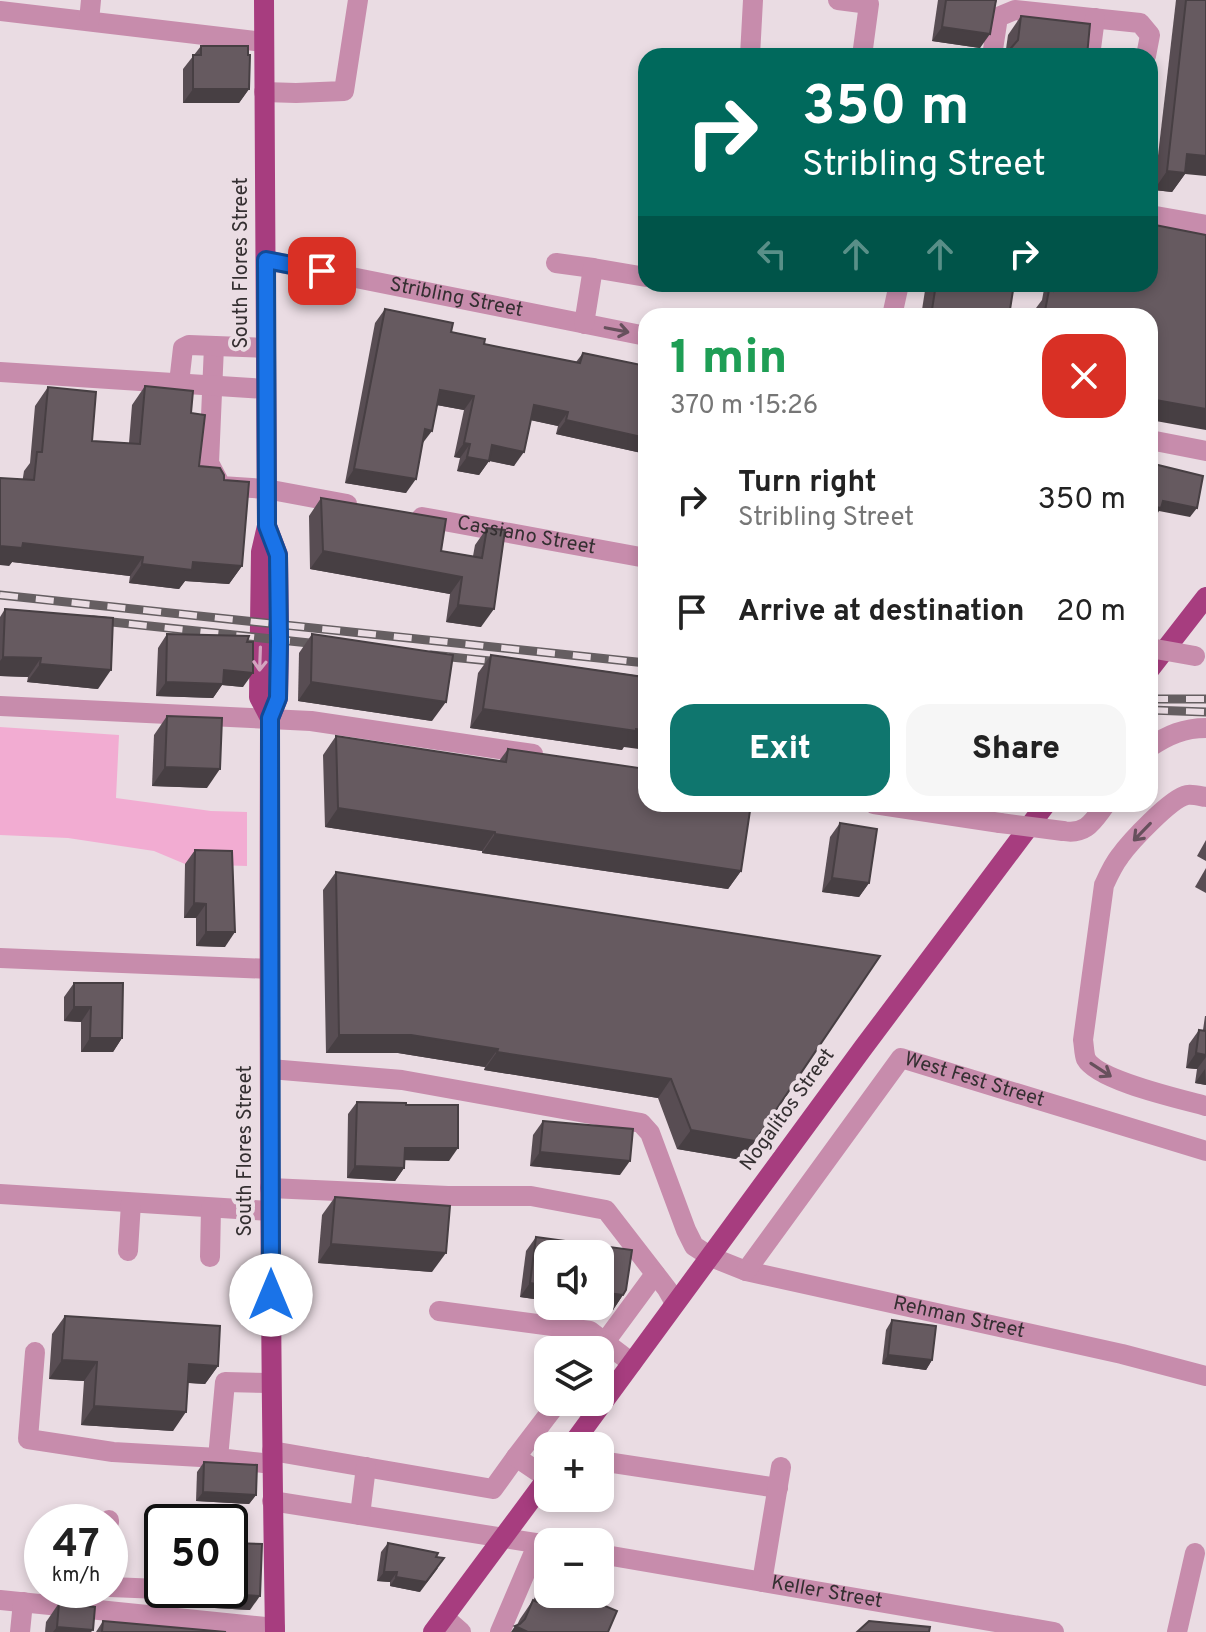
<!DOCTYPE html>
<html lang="en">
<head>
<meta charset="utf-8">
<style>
	:root { --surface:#fff; --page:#f6f6f6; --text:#222; --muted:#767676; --accent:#0f766e }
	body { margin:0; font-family:Overpass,sans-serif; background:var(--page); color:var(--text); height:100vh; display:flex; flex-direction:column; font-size:30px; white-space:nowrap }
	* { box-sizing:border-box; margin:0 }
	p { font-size:26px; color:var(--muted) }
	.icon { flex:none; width:44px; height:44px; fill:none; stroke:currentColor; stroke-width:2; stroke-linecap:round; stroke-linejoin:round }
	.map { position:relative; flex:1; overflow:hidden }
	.details { position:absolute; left:638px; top:308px; width:520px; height:504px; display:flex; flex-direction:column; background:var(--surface); border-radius:24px; box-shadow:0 4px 12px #0003 }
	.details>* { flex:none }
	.hud { position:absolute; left:638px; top:48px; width:520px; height:244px; border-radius:24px; box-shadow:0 4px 12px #0003; background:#00695c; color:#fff; overflow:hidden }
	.buttons { position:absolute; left:534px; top:1240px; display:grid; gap:16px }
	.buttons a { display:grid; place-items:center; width:80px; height:80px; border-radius:16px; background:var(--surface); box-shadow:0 4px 12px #0003; font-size:40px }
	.speed { position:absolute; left:24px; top:1504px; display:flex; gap:16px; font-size:40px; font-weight:700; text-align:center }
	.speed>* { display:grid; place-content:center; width:104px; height:104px; border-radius:50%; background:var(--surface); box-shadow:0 4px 12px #0003; line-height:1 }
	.speed small { font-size:20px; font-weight:400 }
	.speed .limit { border:4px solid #111; border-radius:12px; background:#fff; color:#111 }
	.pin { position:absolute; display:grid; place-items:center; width:68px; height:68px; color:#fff; margin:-34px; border-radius:16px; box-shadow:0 4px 12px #0006 }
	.me { position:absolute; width:88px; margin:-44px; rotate:0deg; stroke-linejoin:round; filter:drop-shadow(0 0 6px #0008) }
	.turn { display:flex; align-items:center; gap:28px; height:168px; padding:0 32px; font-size:36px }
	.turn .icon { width:104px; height:104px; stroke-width:2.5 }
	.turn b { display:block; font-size:56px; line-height:68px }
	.lanes { display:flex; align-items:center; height:76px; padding:0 32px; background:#0003; justify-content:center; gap:40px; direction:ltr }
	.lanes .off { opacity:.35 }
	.round { display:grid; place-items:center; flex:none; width:84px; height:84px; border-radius:24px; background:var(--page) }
	.headline { display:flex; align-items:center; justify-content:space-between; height:136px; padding:0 32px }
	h1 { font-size:48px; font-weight:800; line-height:60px; color:#1e9e55 }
	.action { display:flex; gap:16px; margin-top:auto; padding:16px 32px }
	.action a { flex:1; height:92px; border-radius:24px; background:var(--accent); color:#fff; font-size:32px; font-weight:800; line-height:92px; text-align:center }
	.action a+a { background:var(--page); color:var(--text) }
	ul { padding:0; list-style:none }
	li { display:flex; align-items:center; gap:24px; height:112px; padding:0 32px }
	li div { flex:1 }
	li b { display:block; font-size:30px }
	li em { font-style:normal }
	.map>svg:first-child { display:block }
	.green { fill:#f2acd2 }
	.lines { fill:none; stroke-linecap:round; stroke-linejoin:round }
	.minor { stroke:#c78cac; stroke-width:20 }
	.major { stroke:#a73d7f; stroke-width:20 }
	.rail-casing { stroke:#655e61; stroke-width:9 }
	.rail { stroke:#eadce3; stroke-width:6; stroke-dasharray:18; stroke-linecap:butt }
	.minor-bridge { stroke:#c78cac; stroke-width:20 }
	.wall { fill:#584d53 }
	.shaded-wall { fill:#473f43 }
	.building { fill:#665a60; stroke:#473f43; stroke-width:2 }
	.oneway { stroke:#67505c }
	.oneway2 { stroke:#d3a4c0 }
	.route-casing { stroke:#114b97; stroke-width:20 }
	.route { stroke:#1a73e8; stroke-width:14 }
	.labels { text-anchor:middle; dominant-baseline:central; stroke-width:8; stroke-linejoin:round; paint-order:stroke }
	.street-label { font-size:20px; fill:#342f31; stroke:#eadce3 }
</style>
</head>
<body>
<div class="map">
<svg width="1206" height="1632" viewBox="0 0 1206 1632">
	<rect width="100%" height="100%" fill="#eadce3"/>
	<!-- green -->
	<path class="green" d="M0,727L119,735L116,798L211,811L247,812V866L185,864L154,851L68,838L0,835Z"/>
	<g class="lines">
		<!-- minor -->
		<g class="minor">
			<path d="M838,0L869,4L862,56"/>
			<path d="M0,11L264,42"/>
			<path d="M89,21L91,0"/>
			<path d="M750,56L753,0"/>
			<path d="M992,56L998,17L1015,10L1140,23L1150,35L1146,56"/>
			<path d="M1090,56L1095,18"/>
			<path d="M264,92L296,93L344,91L358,0"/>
			<path d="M1150,215L1206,225"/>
			<path id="s1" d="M266,260L646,336"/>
			<path d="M556,263L593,268"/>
			<path d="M892,316L899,284"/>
			<path d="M584,324L593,268L646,277"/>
			<path d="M214,346L209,463L221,486L266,489L347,504"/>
			<path d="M0,372L266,389"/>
			<path d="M179,383L183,348L189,345L266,348"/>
			<path d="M1150,440L1206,451"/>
			<path id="s2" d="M422,517L646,558"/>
			<path d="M0,706L311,721L533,754"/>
			<path d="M1150,747C1168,735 1184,728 1206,728"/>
			<path d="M1206,797C1200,796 1192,794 1187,795C1171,798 1130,842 1120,856C1113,865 1109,874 1104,885L1083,1040C1084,1045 1084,1054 1086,1059C1098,1081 1181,1099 1206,1106"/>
			<path d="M874,804L1000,823"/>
			<path d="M1063,831C1087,835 1093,821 1106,804"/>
			<path d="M0,958L270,969"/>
			<path id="s3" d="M270,1069L402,1080L641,1123L650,1133L686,1230L694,1246L711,1257L746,1271L1122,1354L1206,1376"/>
			<path d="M270,1188L448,1196H531L606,1210L667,1289L675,1303"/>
			<path d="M0,1194L270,1211"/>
			<path d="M128,1251L131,1203"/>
			<path d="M210,1257L211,1208"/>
			<path id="s4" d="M746,1271L901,1058L1206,1151"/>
			<path d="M439,1311L590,1331L632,1363"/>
			<path d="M599,1350L655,1274"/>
			<path d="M35,1352L28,1439L113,1452L218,1458"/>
			<path d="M271,1383L225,1382L218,1458L272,1464"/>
			<path d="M272,1451L493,1489L516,1457"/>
			<path d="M600,1461L778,1488"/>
			<path d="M547,1478L516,1457L558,1402"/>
			<path d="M272,1501L548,1545"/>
			<path d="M360,1515L366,1467"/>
			<path d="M109,1522V1520"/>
			<path d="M166,1522V1521"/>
			<path id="s5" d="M600,1554L1054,1632"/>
			<path d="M762,1582L781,1467"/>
			<path d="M110,1587L160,1589L158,1616"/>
			<path d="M160,1589L162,1562"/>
			<path d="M0,1600L275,1628"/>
			<path d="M444,1617L461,1632"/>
			<path d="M20,1632L23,1602"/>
			<path d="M500,1632L538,1543"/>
			<path d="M1177,1632L1195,1553"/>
		</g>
		<!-- major -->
		<g class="major">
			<path d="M264,0L267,526L261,552L259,697L270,718V732C269,1032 270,1332 275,1632"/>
			<path d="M267,526L278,555L279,641L278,698L270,718"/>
			<path d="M1150,669L1206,597"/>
			<path d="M571,1446L863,1048L1046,804"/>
			<path d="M433,1632L548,1477"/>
		</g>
		<defs>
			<g id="rail">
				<path d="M0,595L646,663"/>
				<path d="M93,620L328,645"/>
				<path d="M431,655L511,663"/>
				<path d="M1150,699H1206"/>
				<path d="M1150,710L1206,712"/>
			</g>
		</defs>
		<!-- rail casing -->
		<use href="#rail" class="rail-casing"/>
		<!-- rail -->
		<use href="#rail" class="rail"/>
		<!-- minor-bridge -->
		<g class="minor-bridge">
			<path d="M1150,648L1195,656"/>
			<path d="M1000,823L1063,831"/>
		</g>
	</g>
	<!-- wall -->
	<g class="wall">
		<path d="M938,0H997L980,48L932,41Z"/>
		<path d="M1176,0H1206L1185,174L1172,192L1154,190Z"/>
		<path d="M1021,16L1087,56H1005L1008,35Z"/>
		<path d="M201,46L249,89L239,103H183V69Z"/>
		<path d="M926,284H1014L1009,316H921Z"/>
		<path d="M1045,284H1150V316H1035L1036,308L1042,300Z"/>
		<path d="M385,309L484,344L576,362L583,353L646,366V454L556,434L558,426L531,420L514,466L489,461L479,475L457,471L460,458L454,457L464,410L437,405L422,444L406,493L345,483L375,323Z"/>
		<path d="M145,386L191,413L199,466L224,480L242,566L229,584L185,581L179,589L129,583L130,576L12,562L9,566L24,471L30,463L35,406L48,387L92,441L129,443L132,405Z"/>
		<path d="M321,498L441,551L473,556L475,545L487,528L481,627L446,622L450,594L310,569L309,516Z"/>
		<path d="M5,609L98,689L27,682L28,677L0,676V617Z"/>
		<path d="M167,634L247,642L243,687L222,685L213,698L156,696L158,648Z"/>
		<path d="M312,634L432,721L298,701L299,653Z"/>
		<path d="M491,655L641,676L644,672L622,750L470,728L478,673Z"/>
		<path d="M167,716L207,788L152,786L154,735Z"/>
		<path d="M336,736L499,761L508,749L741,871L728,889L482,853V851L325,827L323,755Z"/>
		<path d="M840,823L869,883L859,897L822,892L830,837Z"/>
		<path d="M1206,840V861L1197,856Z"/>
		<path d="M195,850L225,947L196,946V918H184L185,864Z"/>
		<path d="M1206,868V893L1195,887Z"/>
		<path d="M336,872L880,956L742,1160L677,1149L658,1098L484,1070L485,1067L398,1053H326L323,890Z"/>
		<path d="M74,983L122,1038L113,1052H81V1022L64,1021V997Z"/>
		<path d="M1205,1016H1206V1085L1195,1083L1197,1069L1186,1068L1189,1044L1199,1030H1203Z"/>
		<path d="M357,1102L406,1105L449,1161L404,1160V1168L395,1181L347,1178L348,1114Z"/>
		<path d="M543,1121L620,1175L530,1166L533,1135Z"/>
		<path d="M335,1197L432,1272L318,1263L322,1215Z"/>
		<path d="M536,1237L626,1290L613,1310L520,1297L526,1251Z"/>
		<path d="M65,1316L218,1366L205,1384L188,1383L173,1431L81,1425L84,1381L49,1379L52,1334Z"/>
		<path d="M892,1320L932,1360L926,1370L882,1364L886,1330Z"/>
		<path d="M204,1462L256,1495L249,1504L196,1501L197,1472Z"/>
		<path d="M388,1543L420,1592L390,1586V1582L377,1581L381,1552Z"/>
		<path d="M546,1581L608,1632L517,1625L520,1619Z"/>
		<path d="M198,1590H230L250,1610L197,1607Z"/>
		<path d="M59,1603L91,1632H45L46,1622Z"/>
		<path d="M103,1621L226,1632H96Z"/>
	</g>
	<!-- shaded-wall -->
	<g class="shaded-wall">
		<path d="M942,27L990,34L980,48L932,41Z"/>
		<path d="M193,89H249L239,103H183Z"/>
		<path d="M1187,154L1206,156V176L1185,174L1172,192L1154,190L1167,171Z"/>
		<path d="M440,390L474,396L464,410L431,404Z"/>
		<path d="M1150,399L1206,409V430L1150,420Z"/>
		<path d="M534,405L568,412L558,426L525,419Z"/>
		<path d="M566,420L646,438V454L556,434Z"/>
		<path d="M425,429L432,431L422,444Z"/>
		<path d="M464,443L470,444L460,458L454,457Z"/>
		<path d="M492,445L524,452L514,466L482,459Z"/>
		<path d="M467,457L489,461L479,475L457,471Z"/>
		<path d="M354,469L416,479L406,493L345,483Z"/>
		<path d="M1163,501L1197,508L1190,517L1159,511L1155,518L1150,517V506Z"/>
		<path d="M23,543L143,557L130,576L12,562L9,566L0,565V546Z"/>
		<path d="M323,551L462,577L450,594L310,569Z"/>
		<path d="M193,562L242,566L229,584L185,581L179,589L129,583L142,564Z"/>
		<path d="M458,605L494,609L481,627L446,622Z"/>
		<path d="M3,657L41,658L28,677L0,676V661Z"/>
		<path d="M40,664L111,670L98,689L27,682Z"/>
		<path d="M224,670L253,673L243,687L222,685L213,698L156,696L166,682Z"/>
		<path d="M311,682L446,702L432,721L298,701Z"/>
		<path d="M483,709L646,730V750L624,747L622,750L470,728Z"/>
		<path d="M165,767L220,769L207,788L152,786Z"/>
		<path d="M338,808L495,832L482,851L325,827Z"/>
		<path d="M495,834L741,871L728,889L482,853Z"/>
		<path d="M832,878L869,883L859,897L822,892Z"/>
		<path d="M194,903L206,904L196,918H184Z"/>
		<path d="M206,932H235L225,947L196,946Z"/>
		<path d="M74,1007H91L81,1022L64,1021Z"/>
		<path d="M339,1035H411L498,1049L485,1067L398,1053H326Z"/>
		<path d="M90,1038H122L113,1052H81Z"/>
		<path d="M497,1052L671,1079L658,1098L484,1070Z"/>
		<path d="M1196,1053L1206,1055V1057L1197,1069L1186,1068Z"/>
		<path d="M1205,1069L1206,1085L1195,1083Z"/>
		<path d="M691,1130L755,1141L742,1160L677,1149Z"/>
		<path d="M405,1148H458L449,1161L396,1160Z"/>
		<path d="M540,1152L630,1161L620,1175L530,1166Z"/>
		<path d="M355,1166L404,1168L395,1181L347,1178Z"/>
		<path d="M331,1244L446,1253L432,1272L318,1263Z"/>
		<path d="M530,1283L548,1286V1301L520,1297Z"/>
		<path d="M600,1292L623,1295L613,1310L585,1306H600Z"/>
		<path d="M888,1355L932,1360L926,1370L882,1364Z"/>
		<path d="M62,1360L97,1362L84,1381L49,1379Z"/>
		<path d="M189,1364L218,1366L205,1384L176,1382Z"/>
		<path d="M94,1406L186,1412L173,1431L81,1425Z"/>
		<path d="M203,1492L256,1495L249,1504L196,1501Z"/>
		<path d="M438,1568L420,1592L390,1586L396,1577Z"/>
		<path d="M384,1572H397L390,1582L377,1581Z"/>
		<path d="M207,1593L260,1596L250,1610L197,1607Z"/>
		<path d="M515,1626L526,1631L525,1632H511Z"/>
		<path d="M57,1627L93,1630L91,1632H53Z"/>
	</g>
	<!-- building -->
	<g class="building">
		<path d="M946,0H996L990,34L942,27Z"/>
		<path d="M1186,0H1206V156L1187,154L1185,173L1167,171Z"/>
		<path d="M1021,16L1090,24L1087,56H1010L1011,48L1018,40Z"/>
		<path d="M201,46H248V55H250L249,89H193V55H201Z"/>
		<path d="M1150,224L1206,235V409L1150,399V316H1044L1049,290L1053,291L1055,284H1150Z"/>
		<path d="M936,284H1014L1009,316H931Z"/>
		<path d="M385,309L453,323L451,332L485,339L484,344L580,363L583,353L646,366V438L566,420L568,412L534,405L524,452L492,445L489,461L467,457L470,444L464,443L474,396L440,390L432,431L425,429L416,479L354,469Z"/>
		<path d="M145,386L193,391L191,413L205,415L199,466L220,468L224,475V480L249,482L242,566L193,562L192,570L142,564L143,557L23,543L22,548L0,546V478L34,480L37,452H42L48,387L96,392L92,441L140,444Z"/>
		<path d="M1150,463L1203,476L1197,508L1163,501L1161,508L1150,506Z"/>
		<path d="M321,498L446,519L441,551L482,558L487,528L505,530L494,609L458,605L462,577L323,551Z"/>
		<path d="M5,609L113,618L111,670L40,664L41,658L3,657Z"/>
		<path d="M167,634L249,636L247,642H253V673L224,670L223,684L166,682Z"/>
		<path d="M312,634L453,655L446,702L311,682Z"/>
		<path d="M491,655L644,677V672H646V730L636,729V731L483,709Z"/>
		<path d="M167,716L222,718L220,769L165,767Z"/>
		<path d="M336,736L506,762L508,749L646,769V804H751L741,871L495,834V832L338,808Z"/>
		<path d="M840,823L877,829L869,883L832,878Z"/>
		<path d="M195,850L232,851L235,932H206V904L194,903Z"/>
		<path d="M336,872L880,956L755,1141L691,1130L671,1079L497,1052L498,1049L411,1035H339Z"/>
		<path d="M74,983H123L122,1038H90L91,1007H74Z"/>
		<path d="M1199,1030L1206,1031V1055L1196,1053Z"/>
		<path d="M357,1102L406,1103V1105H458V1148H405L404,1168L355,1166Z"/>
		<path d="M543,1121L633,1129L630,1161L540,1152Z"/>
		<path d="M335,1197L450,1206L446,1253L331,1244Z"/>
		<path d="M536,1237L632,1250L626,1290L623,1295L600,1292V1254H548V1286L530,1283Z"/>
		<path d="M65,1316L220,1326L218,1366L189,1364L186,1412L94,1406L97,1362L62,1360Z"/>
		<path d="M892,1320L936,1326L932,1360L888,1355Z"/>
		<path d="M204,1462L257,1465L256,1495L203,1492Z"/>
		<path d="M230,1543L262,1544L260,1596L207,1593V1590H230Z"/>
		<path d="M388,1543L438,1553L436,1557L444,1558L426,1582L396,1577L397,1572H384Z"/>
		<path d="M546,1581L548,1582V1594H577L617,1611L608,1632H525L526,1631L515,1626L520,1624L525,1619L533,1600L537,1602Z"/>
		<path d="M59,1603L95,1607L93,1630L57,1627Z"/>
		<path d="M103,1621L226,1632H102Z"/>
		<path d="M869,1621L930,1627L929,1632H857Z"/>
	</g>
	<!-- one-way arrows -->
	<defs><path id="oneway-shaft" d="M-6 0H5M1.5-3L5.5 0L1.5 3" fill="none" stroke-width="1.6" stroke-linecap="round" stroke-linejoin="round" transform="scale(2)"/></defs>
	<g class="oneway">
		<use href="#oneway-shaft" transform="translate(617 330) rotate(11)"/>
		<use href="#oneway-shaft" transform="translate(1142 832) rotate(134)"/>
		<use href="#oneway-shaft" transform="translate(1101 1070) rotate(33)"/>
	</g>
	<use class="oneway2" href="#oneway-shaft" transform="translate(260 659) rotate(92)"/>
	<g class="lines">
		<defs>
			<path id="route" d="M271,1295L270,718L278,698L279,641L278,555L267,526L266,260L322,271"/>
		</defs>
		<!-- route casing -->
		<use href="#route" class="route-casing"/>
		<!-- route -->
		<use href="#route" class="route"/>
	</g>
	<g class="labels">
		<!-- street labels -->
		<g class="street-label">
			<text transform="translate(242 263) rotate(-90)">South Flores Street</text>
			<text stroke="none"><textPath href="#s1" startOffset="194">Stribling Street</textPath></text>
			<text stroke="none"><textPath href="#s2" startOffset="106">Cassiano Street</textPath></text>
			<text stroke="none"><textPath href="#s4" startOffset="340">West Fest Street</textPath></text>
			<text transform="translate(788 1110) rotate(-54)">Nogalitos Street</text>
			<text transform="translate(246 1151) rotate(-90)">South Flores Street</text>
			<text stroke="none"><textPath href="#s3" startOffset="786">Rehman Street</textPath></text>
			<text stroke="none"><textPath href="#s5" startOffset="230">Keller Street</textPath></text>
		</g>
	</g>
</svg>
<div class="buttons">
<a><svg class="icon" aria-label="sound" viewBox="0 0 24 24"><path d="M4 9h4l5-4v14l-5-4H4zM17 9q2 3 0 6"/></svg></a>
<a><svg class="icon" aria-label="layers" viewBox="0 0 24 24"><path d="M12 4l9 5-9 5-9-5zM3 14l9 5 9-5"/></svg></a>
<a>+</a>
<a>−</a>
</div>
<div class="speed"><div>47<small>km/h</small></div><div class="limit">50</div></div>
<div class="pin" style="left:322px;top:271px;background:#d93025"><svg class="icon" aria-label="arrive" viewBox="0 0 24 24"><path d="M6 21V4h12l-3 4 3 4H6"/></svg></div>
<svg class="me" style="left:271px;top:1295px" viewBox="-20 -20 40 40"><circle r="19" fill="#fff"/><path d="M0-13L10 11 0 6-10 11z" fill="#1a73e8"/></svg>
<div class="hud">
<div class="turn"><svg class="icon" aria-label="right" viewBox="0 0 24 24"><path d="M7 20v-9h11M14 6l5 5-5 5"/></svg><div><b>350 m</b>Stribling Street</div></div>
<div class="lanes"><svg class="icon off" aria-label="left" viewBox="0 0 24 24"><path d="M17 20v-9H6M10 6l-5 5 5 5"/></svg><svg class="icon off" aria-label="ahead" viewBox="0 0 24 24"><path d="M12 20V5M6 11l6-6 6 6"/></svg><svg class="icon off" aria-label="ahead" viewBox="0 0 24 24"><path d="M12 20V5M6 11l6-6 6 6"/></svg><svg class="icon" aria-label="right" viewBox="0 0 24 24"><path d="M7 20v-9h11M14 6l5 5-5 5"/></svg></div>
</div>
<section class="details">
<div class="headline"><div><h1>1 min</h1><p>370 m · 15:26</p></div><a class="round" style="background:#d93025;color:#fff"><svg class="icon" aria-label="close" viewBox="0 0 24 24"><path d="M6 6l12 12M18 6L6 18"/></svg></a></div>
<ul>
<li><svg class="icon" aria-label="right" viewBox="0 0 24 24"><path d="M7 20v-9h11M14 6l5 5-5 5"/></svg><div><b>Turn right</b><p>Stribling Street</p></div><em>350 m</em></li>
<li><svg class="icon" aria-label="arrive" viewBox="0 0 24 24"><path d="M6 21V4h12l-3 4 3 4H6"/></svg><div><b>Arrive at destination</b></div><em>20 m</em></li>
</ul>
<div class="action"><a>Exit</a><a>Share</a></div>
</section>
</div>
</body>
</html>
